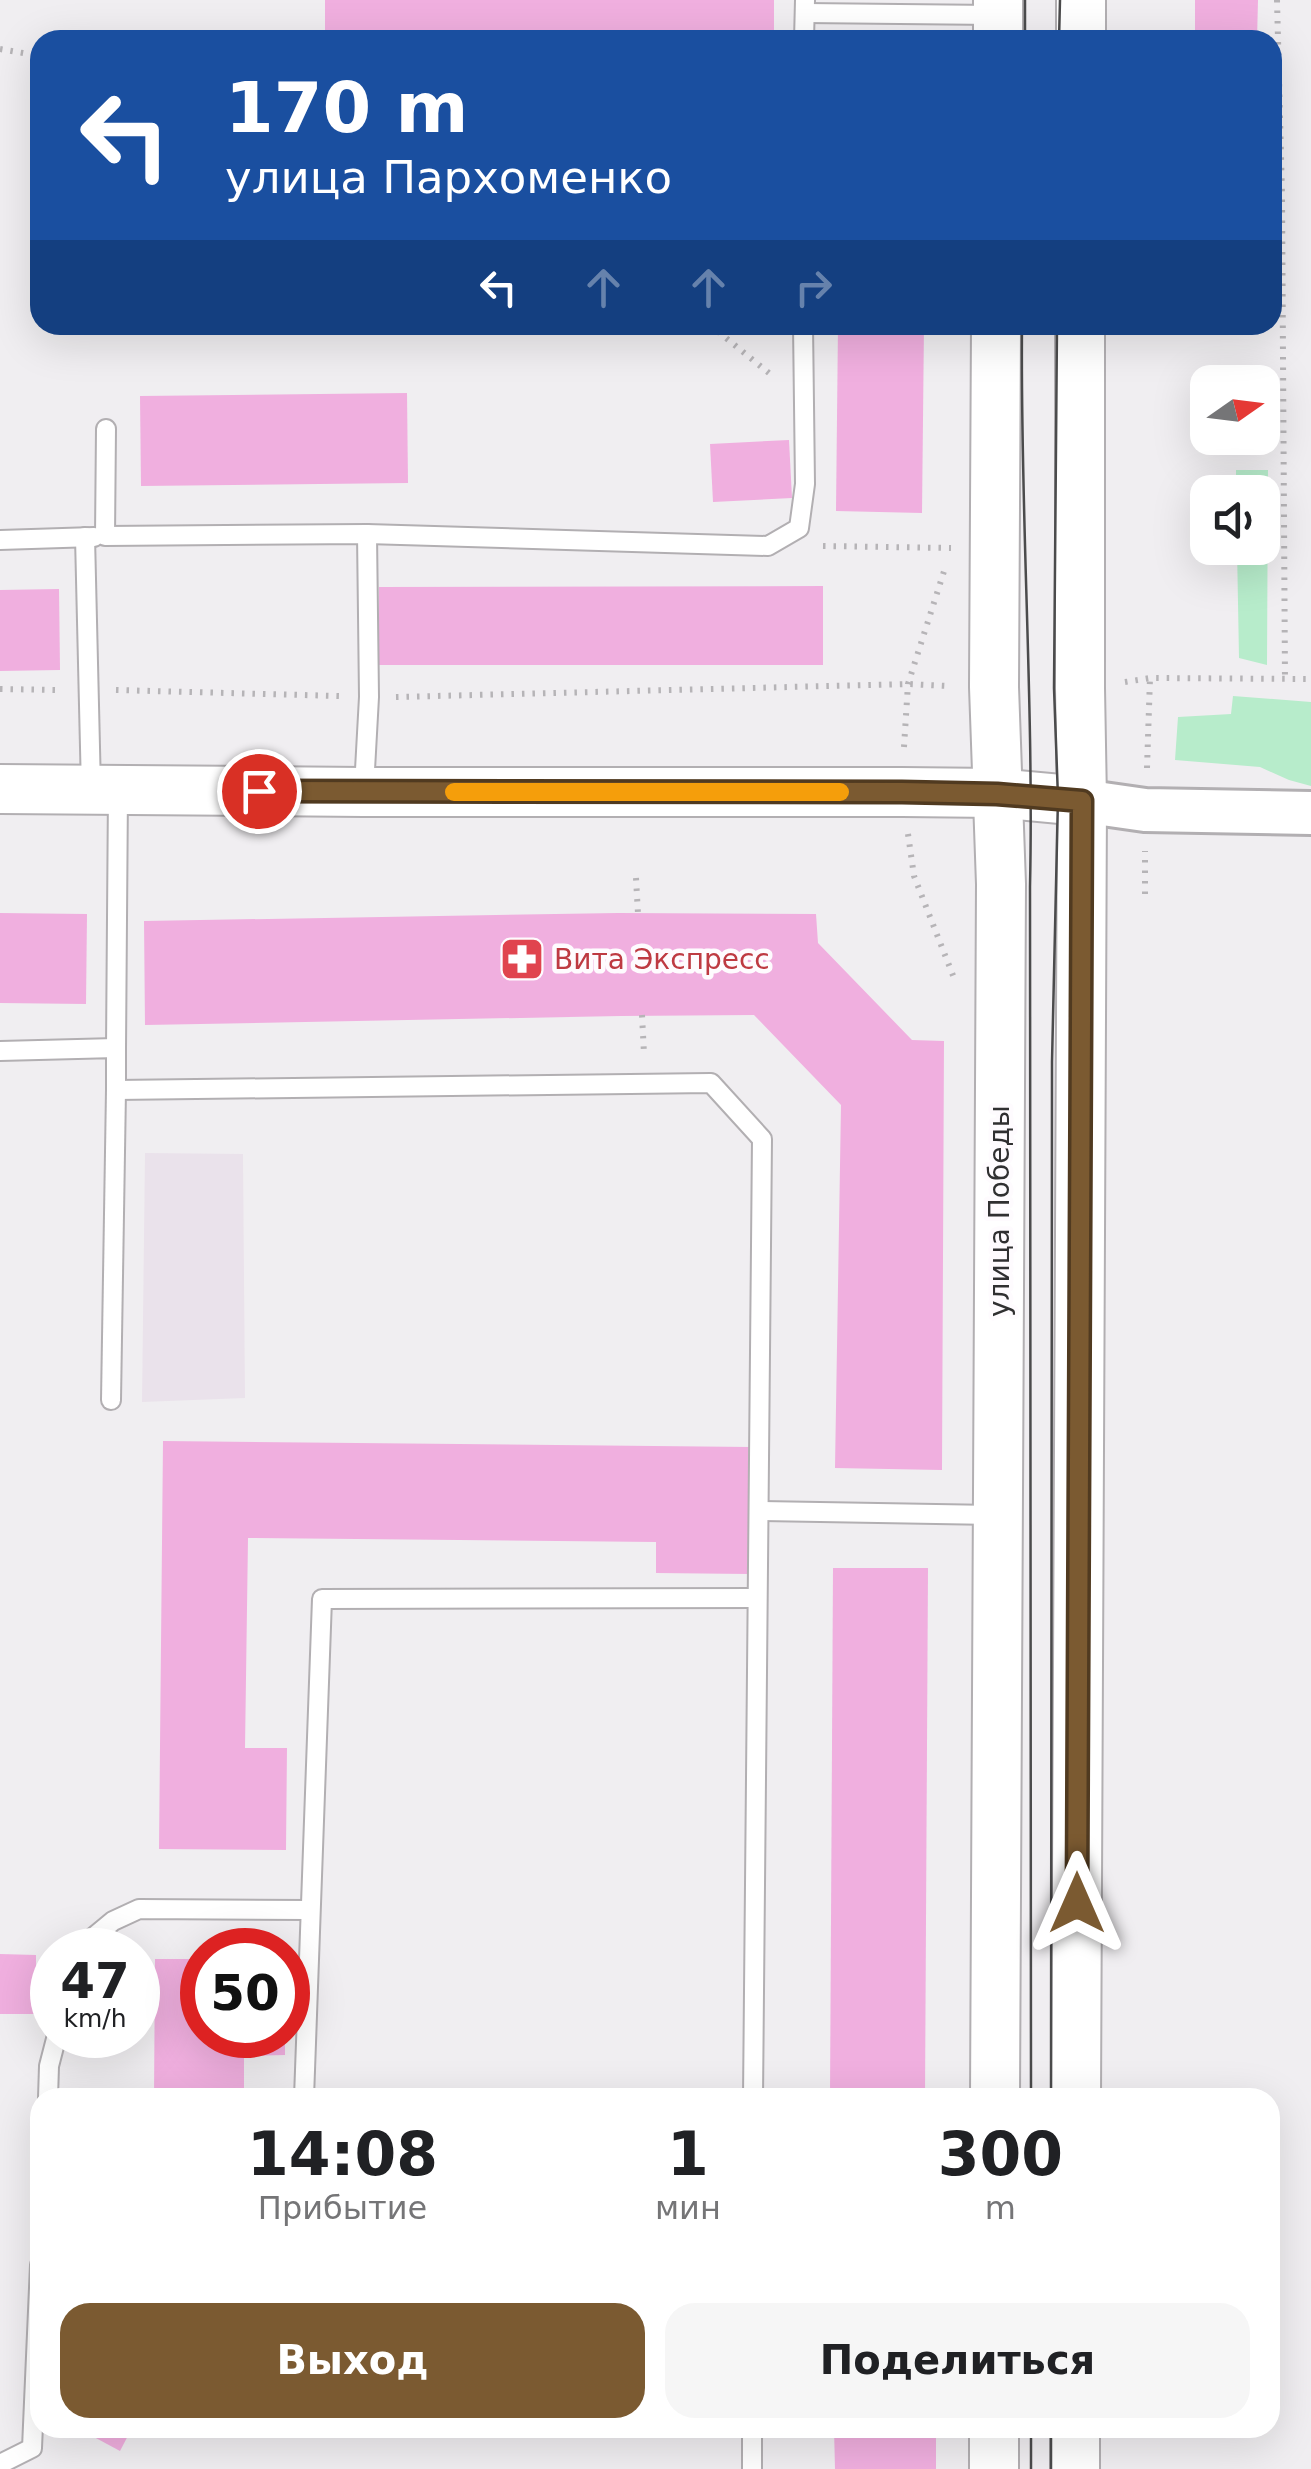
<!DOCTYPE html>
<html lang="ru">
<head>
<meta charset="utf-8">
<style>
	:root { --surface:#fff; --page:#f6f6f6; --text:#202124; --muted:#757577; --accent:#7b5a31 }
	body { margin:0; font-family:"DejaVu Sans",sans-serif; background:var(--page); color:var(--text); height:100vh; display:flex; flex-direction:column; font-size:38px; white-space:nowrap }
	* { box-sizing:border-box; margin:0 }
	p { font-size:32px; color:var(--muted) }
	.icon { flex:none; width:55px; height:55px; fill:none; stroke:currentColor; stroke-width:2; stroke-linecap:round; stroke-linejoin:round }
	.map { position:relative; flex:1; overflow:hidden }
	.sheet { position:absolute; left:30px; top:2088px; width:1250px; height:350px; display:flex; flex-direction:column; background:var(--surface); border-radius:30px; box-shadow:0 10px 40px #0002 }
	.sheet>* { flex:none }
	.top-card { position:absolute; left:30px; top:30px; width:1252px; height:305px; border-radius:30px; box-shadow:0 10px 40px #0002; background:#1a4fa0; color:#fff; overflow:hidden }
	.needle { width:65px; rotate:76deg }
	.tools { position:absolute; left:1190px; top:365px; display:grid; gap:20px }
	.tools a { display:grid; place-items:center; width:90px; height:90px; border-radius:20px; background:var(--surface); box-shadow:0 10px 40px #0002; font-size:50px }
	.speed { position:absolute; left:30px; top:1928px; display:flex; gap:20px; font-size:50px; font-weight:700; text-align:center }
	.speed>* { display:grid; place-content:center; width:130px; height:130px; border-radius:50%; background:var(--surface); box-shadow:0 10px 40px #0002; line-height:1 }
	.speed small { font-size:25px; font-weight:400 }
	.speed .limit { border:15px solid #d22; background:#fff; color:#111 }
	.pin { position:absolute; display:grid; place-items:center; width:85px; height:85px; color:#fff; margin:-42px; border:5px solid #fff; border-radius:50%; box-shadow:0 2px 10px #0007 }
	.me { position:absolute; width:110px; margin:-55px; rotate:0deg; stroke-linejoin:round; filter:drop-shadow(0 0 8px #0008) }
	.turn { display:flex; align-items:center; gap:35px; height:210px; padding:0 30px; font-size:45px }
	.turn .icon { width:130px; height:130px; stroke-width:2.5 }
	.turn b { display:block; font-size:70px; line-height:85px }
	.lanes { display:flex; align-items:center; height:95px; padding:0 30px; background:#0003; justify-content:center; gap:50px; direction:ltr }
	.lanes .off { opacity:.35 }
	.eta { display:flex; justify-content:space-evenly; align-items:center; height:170px; text-align:center }
	.eta b { font-size:60px; font-weight:700; line-height:70px }
	.cta { display:flex; gap:20px; margin-top:auto; padding:20px 30px }
	.cta a { flex:1; height:115px; border-radius:30px; background:var(--accent); color:#fff; font-size:40px; font-weight:700; line-height:115px; text-align:center }
	.cta a+a { background:var(--page); color:var(--text) }
	.map>svg:first-child { display:block }
	.built { fill:#eae2eb }
	.green { fill:#b7eccb }
	.building { fill:#f0afdf }
	.lines { fill:none; stroke-linecap:round; stroke-linejoin:round }
	.service-casing { stroke:#b2afb2; stroke-width:22 }
	.tertiary-casing { stroke:#b2afb2; stroke-width:48 }
	.secondary-casing { stroke:#b2afb2; stroke-width:52 }
	.path { stroke:#b6b4b7; stroke-width:6; stroke-dasharray:2.5 8; stroke-linecap:butt }
	.service { stroke:#fff; stroke-width:18 }
	.tertiary { stroke:#fff; stroke-width:42 }
	.secondary { stroke:#fff; stroke-width:48 }
	.tram { stroke:#4b4b4c; stroke-width:2.5 }
	.route-casing { stroke:#503a20; stroke-width:25 }
	.route { stroke:#7b5a31; stroke-width:18 }
	.slow { stroke:#f59e0b; stroke-width:18 }
	.labels { text-anchor:middle; dominant-baseline:central; stroke-width:9; stroke-linejoin:round; paint-order:stroke }
	.health-label { font-size:28px; fill:#be3a42; stroke:#fefbfe; text-anchor:start }
	.street-label { font-size:28px; fill:#303031; stroke:#fefbfe }
</style>
</head>
<body>
<div class="map">
<svg width="1311" height="2469" viewBox="0 0 1311 2469">
	<rect width="100%" height="100%" fill="#f0eef1"/>
	<!-- built -->
	<path class="built" d="M145,1153L243,1154L245,1398L142,1402Z"/>
	<!-- green -->
	<g class="green">
		<path d="M1236,470H1268L1267,665L1239,658L1237,548H1262V492H1236Z"/>
		<path d="M1233,696L1311,702V786L1289,780L1260,767L1175,760L1178,717L1231,714Z"/>
	</g>
	<!-- building -->
	<g class="building">
		<rect x="325" y="0" width="449" height="40"/>
		<path d="M1195,0H1258L1257,40H1195Z"/>
		<path d="M838,325H924L922,513L836,511Z"/>
		<path d="M407,393L408,483L141,486L140,396Z"/>
		<path d="M789,440L792,498L713,502L710,444Z"/>
		<path d="M823,586V665H379V587Z"/>
		<path d="M59,589L60,670L0,671V590Z"/>
		<path d="M0,913L87,914L86,1004L0,1003Z"/>
		<path d="M618,913L816,914L818,943L912,1040L944,1041L942,1470L835,1468L841,1105L754,1015L621,1016L145,1025L144,921Z"/>
		<path d="M163,1441L751,1447L749,1574L656,1573V1542L248,1538L245,1748H287L286,1850L159,1849Z"/>
		<path d="M833,1568H928L925,2098H830Z"/>
		<path d="M0,1954L36,1955V2014H0Z"/>
		<path d="M155,1959H202V2035H285V2055L244,2056V2098H154Z"/>
		<path d="M99,2428H132L120,2451L94,2437Z"/>
		<path d="M834,2428H936V2469H835Z"/>
	</g>
	<g class="lines">
		<defs>
			<g id="service">
				<path d="M805,13L994,15"/>
				<path d="M804,40L805,0"/>
				<path d="M106,429L105,536L367,534L768,546L799,528L805,484L803,325"/>
				<path d="M85,537L91,789"/>
				<path d="M0,540L94,537"/>
				<path d="M364,788L369,697L367,534"/>
				<path d="M116,1048L118,790"/>
				<path d="M0,1051L116,1048V1090L711,1083L762,1139L753,2098"/>
				<path d="M111,1400L116,1090"/>
				<path d="M760,1511L994,1515"/>
				<path d="M78,1950L113,1921L139,1909L309,1910"/>
				<path d="M48,2098L49,2066L57,2035"/>
				<path d="M304,2098L322,1599L757,1598"/>
				<path d="M752,2428V2469"/>
				<path d="M0,2464L32,2448L40,2265"/>
			</g>
			<path id="tertiary" d="M1082,801L1145,810L1311,813"/>
			<g id="secondary">
				<path d="M998,40V0"/>
				<path d="M1081,40V0"/>
				<path d="M0,789L364,792H902L997,793L1082,801"/>
				<path d="M995,2098L1001,884L994,687L996,325"/>
				<path d="M1076,2098L1082,801L1080,688V325"/>
				<path d="M994,2469V2428"/>
				<path d="M1075,2469V2428"/>
			</g>
		</defs>
		<!-- service casing -->
		<use href="#service" class="service-casing"/>
		<!-- tertiary casing -->
		<use href="#tertiary" class="tertiary-casing"/>
		<!-- secondary casing -->
		<use href="#secondary" class="secondary-casing"/>
		<!-- path -->
		<g class="path">
			<path d="M1277,0L1282,195L1285,681"/>
			<path d="M0,49L40,56"/>
			<path d="M710,325L775,378"/>
			<path d="M823,546L951,548"/>
			<path d="M1125,682L1150,678L1311,679"/>
			<path d="M0,689L59,690"/>
			<path d="M116,690L339,696"/>
			<path d="M396,697L908,684L948,686"/>
			<path d="M904,747L908,684L946,565"/>
			<path d="M1147,768L1150,678"/>
			<path d="M908,834L914,876L954,978"/>
			<path d="M636,878L638,914"/>
			<path d="M1145,894V851"/>
			<path d="M642,1015L644,1054"/>
		</g>
		<!-- service -->
		<use href="#service" class="service"/>
		<!-- tertiary -->
		<use href="#tertiary" class="tertiary"/>
		<!-- secondary -->
		<use href="#secondary" class="secondary"/>
		<!-- tram -->
		<g class="tram">
			<path d="M1025,40V0"/>
			<path d="M1059,40L1060,0"/>
			<path d="M1022,325C1020,512 1034,700 1030,887L1031,2098"/>
			<path d="M1051,2098L1052,1062L1058,798L1054,688L1057,325"/>
			<path d="M1031,2428V2469"/>
			<path d="M1051,2469V2428"/>
		</g>
	</g>
	<g class="lines">
		<defs>
			<path id="route" d="M259,791L902,792L997,794L1082,801L1077,1903"/>
		</defs>
		<!-- route casing -->
		<use href="#route" class="route-casing"/>
		<!-- route -->
		<use href="#route" class="route"/>
		<!-- slow -->
		<path class="slow" d="M454,792H840"/>
	</g>
	<!-- icons -->
	<defs>
		<symbol id="pharmacy-square" viewBox="-11 -11 22 22"><rect x="-9" y="-9" width="18" height="18" rx="4" fill="#e0444e" stroke="#fefbfe"/><path d="M-2-6h4v4h4v4h-4v4h-4v-4h-4v-4h4Z" fill="#fff"/></symbol>
	</defs>
	<g fill-rule="evenodd">
		<use href="#pharmacy-square" x="497" y="934" width="50" height="50"/>
	</g>
	<g class="labels">
		<!-- health labels -->
		<g class="health-label">
			<text x="554" y="959">Вита Экспресс</text>
		</g>
		<!-- street labels -->
		<g class="street-label">
			<text transform="translate(999 1211) rotate(-90)">улица Победы</text>
		</g>
	</g>
</svg>
<div class="tools">
<a><svg class="needle" viewBox="-14 -14 28 28"><path d="M0-13l5 13h-10z" fill="#e53935"/><path d="M0 13l5-13h-10z" fill="#757577"/></svg></a>
<a><svg class="icon" aria-label="sound" viewBox="0 0 24 24"><path d="M4 9h4l5-4v14l-5-4H4zM17 9q2 3 0 6"/></svg></a>
</div>
<div class="speed"><div>47<small>km/h</small></div><div class="limit">50</div></div>
<div class="pin" style="left:259px;top:791px;background:#d93025"><svg class="icon" aria-label="arrive" viewBox="0 0 24 24"><path d="M6 21V4h12l-3 4 3 4H6"/></svg></div>
<svg class="me" style="left:1077px;top:1903px" viewBox="-20 -20 40 40"><path d="M0-17L14 15 0 8-14 15z" fill="#7b5a31" stroke="#fff" stroke-width="4"/></svg>
<div class="top-card">
<div class="turn"><svg class="icon" aria-label="left" viewBox="0 0 24 24"><path d="M17 20v-9H6M10 6l-5 5 5 5"/></svg><div><b>170 m</b>улица Пархоменко</div></div>
<div class="lanes"><svg class="icon" aria-label="left" viewBox="0 0 24 24"><path d="M17 20v-9H6M10 6l-5 5 5 5"/></svg><svg class="icon off" aria-label="ahead" viewBox="0 0 24 24"><path d="M12 20V5M6 11l6-6 6 6"/></svg><svg class="icon off" aria-label="ahead" viewBox="0 0 24 24"><path d="M12 20V5M6 11l6-6 6 6"/></svg><svg class="icon off" aria-label="right" viewBox="0 0 24 24"><path d="M7 20v-9h11M14 6l5 5-5 5"/></svg></div>
</div>
<section class="sheet">
<div class="eta">
<div><b>14:08</b><p>Прибытие</p></div>
<div><b>1</b><p>мин</p></div>
<div><b>300</b><p>m</p></div>
</div>
<div class="cta"><a>Выход</a><a>Поделиться</a></div>
</section>
</div>
</body>
</html>
